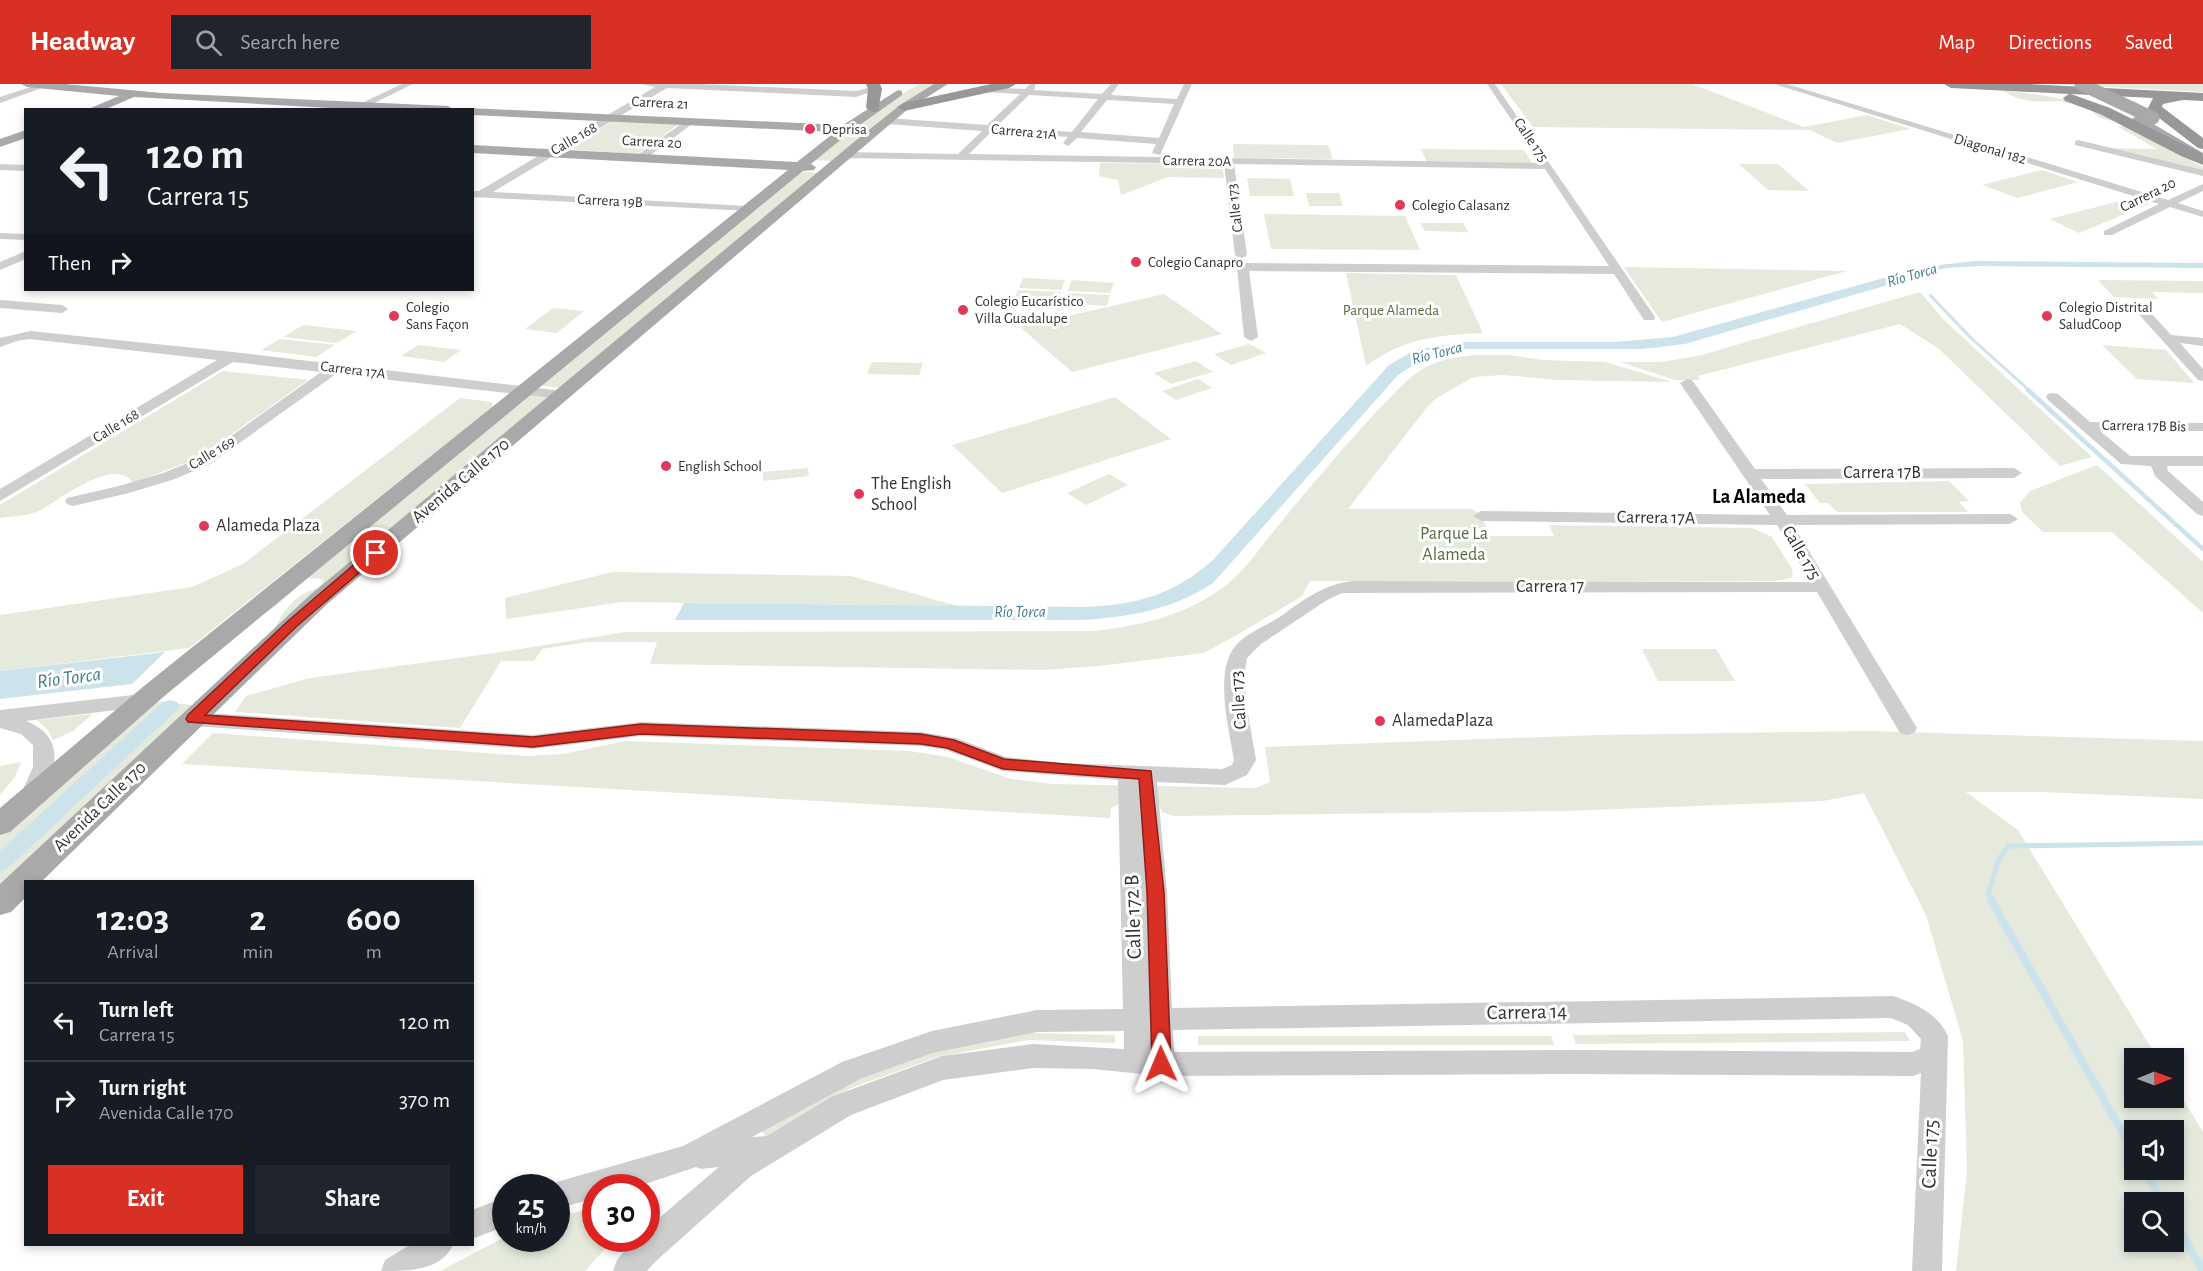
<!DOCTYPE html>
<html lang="en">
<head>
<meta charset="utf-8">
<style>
	:root { --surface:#171b24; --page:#20242c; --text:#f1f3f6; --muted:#9ea1a6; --line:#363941; --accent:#d93025 }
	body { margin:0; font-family:"Alegreya Sans",sans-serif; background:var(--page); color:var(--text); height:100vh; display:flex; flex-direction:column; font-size:22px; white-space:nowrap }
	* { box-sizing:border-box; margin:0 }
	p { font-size:20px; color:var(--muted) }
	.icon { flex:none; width:33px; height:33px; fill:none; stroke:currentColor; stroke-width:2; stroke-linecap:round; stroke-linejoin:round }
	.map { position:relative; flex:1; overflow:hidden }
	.side { position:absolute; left:24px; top:796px; width:450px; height:366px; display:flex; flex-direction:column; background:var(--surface); border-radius:0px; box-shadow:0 3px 9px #0003 }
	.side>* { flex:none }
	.top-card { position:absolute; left:24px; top:24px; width:450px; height:183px; border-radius:0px; box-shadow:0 3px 9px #0003; background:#171b24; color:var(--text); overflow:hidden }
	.needle { width:39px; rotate:89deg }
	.controls { position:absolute; left:2124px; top:964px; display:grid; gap:12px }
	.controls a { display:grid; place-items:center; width:60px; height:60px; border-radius:0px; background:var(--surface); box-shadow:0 3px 9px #0003; font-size:30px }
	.speed { position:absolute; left:492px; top:1090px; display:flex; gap:12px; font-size:30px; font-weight:700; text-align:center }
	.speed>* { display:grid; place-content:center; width:78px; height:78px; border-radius:50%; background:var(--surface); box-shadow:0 3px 9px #0003; line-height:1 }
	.speed small { font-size:15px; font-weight:400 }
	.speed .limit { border:9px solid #d22; background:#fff; color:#111 }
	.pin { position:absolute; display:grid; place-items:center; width:51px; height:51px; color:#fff; margin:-26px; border:3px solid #fff; border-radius:50%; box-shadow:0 2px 6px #0007 }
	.me { position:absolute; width:66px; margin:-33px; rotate:359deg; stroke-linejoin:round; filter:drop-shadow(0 0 4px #0008) }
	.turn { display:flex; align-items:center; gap:21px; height:126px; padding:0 24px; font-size:27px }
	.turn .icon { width:78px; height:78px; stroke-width:2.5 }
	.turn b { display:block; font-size:42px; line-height:51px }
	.then { display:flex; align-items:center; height:57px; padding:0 24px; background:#0003; gap:12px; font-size:22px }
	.eta { display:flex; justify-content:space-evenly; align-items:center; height:102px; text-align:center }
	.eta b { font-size:36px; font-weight:700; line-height:42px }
	.button { display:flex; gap:12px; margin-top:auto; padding:12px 24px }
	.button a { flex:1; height:69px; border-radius:0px; background:var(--accent); color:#fff; font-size:24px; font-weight:700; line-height:69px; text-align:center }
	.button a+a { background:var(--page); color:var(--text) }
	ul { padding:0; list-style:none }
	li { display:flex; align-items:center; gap:18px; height:78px; padding:0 24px; border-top:2px solid var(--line) }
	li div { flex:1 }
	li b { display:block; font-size:22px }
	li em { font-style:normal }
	header { display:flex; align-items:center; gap:36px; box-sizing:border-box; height:84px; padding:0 30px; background:var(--accent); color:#fff }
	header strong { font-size:28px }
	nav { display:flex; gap:33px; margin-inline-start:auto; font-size:21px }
	.search { width:420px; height:54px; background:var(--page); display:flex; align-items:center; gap:15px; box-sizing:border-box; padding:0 21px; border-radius:0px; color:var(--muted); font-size:22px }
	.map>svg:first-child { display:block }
	.green { fill:#e5eadd; fill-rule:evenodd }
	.water { fill:#cde3ec }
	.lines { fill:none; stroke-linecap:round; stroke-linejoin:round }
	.stream-far3 { stroke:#cde3ec; stroke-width:3 }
	.stream-far2 { stroke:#cde3ec; stroke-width:4.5 }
	.stream-far1 { stroke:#cde3ec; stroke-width:5 }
	.stream { stroke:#cde3ec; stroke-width:8 }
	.canal { fill:#cde3ec; fill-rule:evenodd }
	.minor { fill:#cecece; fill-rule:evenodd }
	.major { fill:#a9a9a9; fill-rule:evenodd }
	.highway { fill:#989898; fill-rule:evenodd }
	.major-bridge { stroke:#a9a9a9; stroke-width:13 }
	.route { fill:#d93025; stroke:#8d1f18; stroke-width:1.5 }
	.poi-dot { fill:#e23959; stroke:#fff; stroke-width:2 }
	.labels { text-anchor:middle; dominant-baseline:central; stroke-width:6; stroke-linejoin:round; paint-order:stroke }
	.far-street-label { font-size:15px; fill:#313131; stroke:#fff }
	.far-poi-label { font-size:15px; fill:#313131; stroke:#fff; text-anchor:start }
	.far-park-label { font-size:15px; fill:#596c3e; stroke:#fff }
	.far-water-label { font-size:16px; font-style:italic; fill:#407c92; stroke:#fff }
	.street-label { font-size:18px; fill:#313131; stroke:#fff }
	.poi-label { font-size:18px; fill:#313131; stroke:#fff; text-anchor:start }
	.park-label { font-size:18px; fill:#596c3e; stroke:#fff }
	.neighbourhood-label { font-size:20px; font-weight:bold; fill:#000; stroke:#fff }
	.water-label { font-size:20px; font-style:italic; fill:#407c92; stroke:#fff }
	.near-street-label { font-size:21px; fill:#313131; stroke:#fff }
</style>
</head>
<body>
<header>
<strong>Headway</strong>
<div class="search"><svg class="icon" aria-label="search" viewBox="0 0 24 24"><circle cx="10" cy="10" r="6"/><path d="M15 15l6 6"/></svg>Search here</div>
<nav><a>Map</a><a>Directions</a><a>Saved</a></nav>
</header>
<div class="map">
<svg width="2203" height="1187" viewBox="0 0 2203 1187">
	<rect width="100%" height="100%" fill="#fff"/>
	<!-- green -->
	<g class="green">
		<path d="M920,0H935L894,26L832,77L813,76L896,13Z"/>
		<path d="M1501,0H1692L1804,43L1867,31L1910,45L1837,59L1810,46L1533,43Z"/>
		<path d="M2048,0H2203V8Z"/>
		<path d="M2003,7C2047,10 2079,17 2117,37C2089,36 2098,23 2076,19C2048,13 2031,25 2003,7Z"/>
		<path d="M614,36L679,40L637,70L568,65Z"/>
		<path d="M2117,42H2125L2203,83V88L2105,64L2157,65Z"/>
		<path d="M1233,60L1328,61L1333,75L1234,74Z"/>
		<path d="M1421,65L1524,66L1532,79L1427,78Z"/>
		<path d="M1100,79L1222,80L1224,94L1168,93L1121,111L1118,96L1099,92Z"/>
		<path d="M1739,80H1778L1809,107L1768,106Z"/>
		<path d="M2042,86L2078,98L2018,114L1982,101Z"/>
		<path d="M798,87L818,89L560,304L538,301Z"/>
		<path d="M1247,94L1290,95L1294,112H1250Z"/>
		<path d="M1306,109H1339L1343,122H1309Z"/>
		<path d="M2132,114L2149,120L2079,149L2050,135Z"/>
		<path d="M1264,130L1405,132L1420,166L1271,165Z"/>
		<path d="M1420,139H1463L1468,148L1425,147Z"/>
		<path d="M1624,183L1847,187L1662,238Z"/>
		<path d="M1346,189L1456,191L1483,249C1438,251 1404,254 1366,282Z"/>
		<path d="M1023,194L1065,196L1061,206L1019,204Z"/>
		<path d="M1072,196L1114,199L1110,209L1068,207Z"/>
		<path d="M2098,196L2203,197V209L2152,208L2158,215L2114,213Z"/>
		<path d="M1018,206L1061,208L1057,219L1014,216Z"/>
		<path d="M1920,208L1944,236L2092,373L2060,382L1939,265L1900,240L1698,292L1700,296H1675L1620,278H1660L1698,272Z"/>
		<path d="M1067,209L1110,211L1107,222L1064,219Z"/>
		<path d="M1164,210L1222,250L1072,288L1020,243Z"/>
		<path d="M553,224L584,227L557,249L525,245Z"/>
		<path d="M303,241L357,247L337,259L283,253Z"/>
		<path d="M280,255L335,261L316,273L261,266Z"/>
		<path d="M1249,260L1266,269L1231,281L1214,270Z"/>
		<path d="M418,261L461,266L444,278L401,272Z"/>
		<path d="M2102,261L2166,266L2194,299L2137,295Z"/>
		<path d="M1476,271H1509L1543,276L1605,278L1672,298L1558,296L1503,291L1474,293L1438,313L1428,322L1348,425H1472L1481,431L1490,452H1554L1549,441L1752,444L1772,453L1792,485L1793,490L1791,494L1776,497H1310L1302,512L1237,551L1204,569L1099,582L1042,586L650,580L657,558H586L542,565L534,577H501L460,644L235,628L246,612L310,594L495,569L625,548L1094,547C1138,542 1180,533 1218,507C1241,492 1256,469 1273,448C1307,406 1341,366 1377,327C1394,310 1407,293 1428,282C1443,274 1460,273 1476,271Z"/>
		<path d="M1196,277L1213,288L1171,300L1154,289Z"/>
		<path d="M872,278L923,279L919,291L867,290Z"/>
		<path d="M223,287L308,296L198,374L133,399C115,371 59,416 41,426C31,432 12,432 0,434V421Z"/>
		<path d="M1198,295L1212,304L1176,316L1162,307Z"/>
		<path d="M528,311L550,313L275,545C280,532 293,514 307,508C314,505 319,505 323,498L322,495L307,494L275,523L247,540Z"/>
		<path d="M1115,313L1171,355L1002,409L952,361Z"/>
		<path d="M460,314L492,318L493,323L189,564L0,587V531L192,503L243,480Z"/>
		<path d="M2097,381L2203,478V529L2112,448H2043L2022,428L2020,419L2030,407Z"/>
		<path d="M808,384L809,392L763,397V388Z"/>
		<path d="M1109,390L1128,401L1086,421L1067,409Z"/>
		<path d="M1949,397L1969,417L1959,418L1968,428H1837L1828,419H1820L1805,400Z"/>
		<path d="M613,488L851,492L958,522L622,518L506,535L505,514Z"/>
		<path d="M1642,565H1716L1735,597H1658Z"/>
		<path d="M152,617L194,621L0,802V751Z"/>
		<path d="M93,630L73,647L53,656L48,646L37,636Z"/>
		<path d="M1869,647L2203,657V715L2040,708H1966L2018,746L2158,975H2134V1014H2174V1000L2203,1048V1187H1956L1967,1087L1963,957L1926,831L1864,709L1823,717L1566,727L1174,732L1162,728L1159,721L1121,719L1111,724L1110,734L182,680L213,649L528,672L563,670L625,657L909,667L948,673L1011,695L1053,700L1256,704L1270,698L1265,663L1598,651ZM2134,1047H2174V1086H2134ZM2134,1119H2174V1158H2134Z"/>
		<path d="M21,678L15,693L0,711V682Z"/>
		<path d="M1905,948L1910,957L1576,960L1573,951Z"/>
		<path d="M1027,949L1115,951V959L1028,956L937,973L851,1004L766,1054L762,1047L848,998L936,967Z"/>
		<path d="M1198,952H1551L1554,961H1198Z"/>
		<path d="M595,1123L596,1155H614L585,1187H440L505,1153L506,1155H556L557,1133Z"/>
	</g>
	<!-- water -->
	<g class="water">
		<path d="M1974,177L2203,179V184L1979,182L1946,184L1685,260L1642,265H1462L1426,273L1398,291L1213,499C1172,526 1130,533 1081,536H675L684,519L1084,523C1137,521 1173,511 1213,476L1389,281L1415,266L1461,258H1615L1673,253L1923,183Z"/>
		<path d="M165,568L132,600L0,615V587Z"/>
	</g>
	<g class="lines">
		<!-- stream-far3 -->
		<path class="stream-far3" d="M1930,211L1971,254L2030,307"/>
		<!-- stream-far2 -->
		<path class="stream-far2" d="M2028,306L2203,465"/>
		<!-- stream-far1 -->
		<path class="stream-far1" d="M1992,817L1988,810L1999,775L2008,762L2203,759"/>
		<!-- stream -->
		<g class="stream">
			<path d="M1991,816L2134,1069"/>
			<path d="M2144,1086L2164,1119"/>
			<path d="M2174,1136L2203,1187"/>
		</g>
		<!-- canal -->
		<path class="canal" d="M170,616L177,618L179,622L177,626L7,785L0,787V767L163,618Z"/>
		<!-- minor -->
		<g class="minor">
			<path d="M40,0H53L0,19V13Z"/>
			<path d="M402,0H413L360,26H347Z"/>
			<path d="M641,0H699L856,7L875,2L879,5L856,13L667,4L493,108L747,122L751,123V127L472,113V107H479L655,3Z"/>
			<path d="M1030,0H1036L1034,6L1102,10L1111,0H1119L1111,11L1177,15L1184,0H1192L1160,71L1152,69L1156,60L1077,54L1068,62L1063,59L1068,53L992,47L969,70L1541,79L1487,0H1495L1655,233L1654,236H1644L1614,190L1249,187L1258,253L1251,257L1244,253L1237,183L1243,179L1609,182L1545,85L1234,80L1247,171L1241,175L1235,171L1224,80L845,74L840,71L845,68L958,70L982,47L887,40L882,37L887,34L987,41L1020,10L984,8L981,7V3L1025,5ZM1029,11L1098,15L1072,48L997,42ZM1107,16L1174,20L1159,54L1081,48Z"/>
			<path d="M1774,0H1787L2168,116L2203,100V107L2178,119L2203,127V133L2170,123L2112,151H2104V147L2159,120Z"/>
			<path d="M688,35L696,37L644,76H636V72Z"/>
			<path d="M2078,56L2203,86V92L2075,61V57Z"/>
			<path d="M0,80L26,81V87L0,86Z"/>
			<path d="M0,149L26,150V156L0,155Z"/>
			<path d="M26,167V175L0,186V178Z"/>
			<path d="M0,216L62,221L68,225L62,229L0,224Z"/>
			<path d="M2139,219L2143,220L2171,251L2203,254V262L2180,259L2203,285V297L2198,296L2135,226L2133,223L2135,220Z"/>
			<path d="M30,247L233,268L563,307L570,311L563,315L336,290L210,380L175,395L129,409L73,422L67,420L65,417L67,414L119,402L163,389L200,374L321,288L233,278L0,417V405L217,276L30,255L17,257L0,263V254Z"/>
			<path d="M1687,295L1692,296L1755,385L2014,384L2022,389L2014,394L1761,395L1787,431L2010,430L2018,435L2010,440L1793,441L1917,644L1914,649L1907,651L1900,649L1817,508L1342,509L1327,516L1261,560L1247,574L1245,586L1246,618L1256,676L1247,691L1225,701L1157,698L1167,808L1172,924L1893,912C1916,920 1937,929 1948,952L1942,1187H1912L1921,989L1913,992L1572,990L1161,992L1093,985L1033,984L943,996L851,1031L751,1092L656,1177L647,1187H613L617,1176L634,1155H646V1145L719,1083L701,1085L696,1083L633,1104H596V1114L556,1125V1104H545L546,1101L683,1062L842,978L932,947L1037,926L1123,925L1118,696L1003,687L946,666L921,662L641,652L533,665L193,642L186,640L183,635L186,630L193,628L533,651L641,638L921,648L956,654L1006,673L1063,679L1222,685L1232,681L1234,676C1229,645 1213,585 1237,560C1250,547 1269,541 1284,530C1306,514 1325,500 1353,497L1810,498L1777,441L1481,437L1473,432L1481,427L1770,431L1680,299ZM1891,934L1908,941L1921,955L1920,965L1912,968L1572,966L1174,968L1173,946ZM1124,947V965L1033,960L942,972L831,1013L767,1052L752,1053L860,995L932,969L1037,948Z"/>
			<path d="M2053,309L2058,310L2090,338L2203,339V347H2100L2130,372H2203V382H2167L2168,387L2203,418V432L2197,430L2155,392L2151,382L2121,380L2048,316L2046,313L2048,310Z"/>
			<path d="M142,610L149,612L152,617L149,622L26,637C66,653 57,685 40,715L32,718L24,715L21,710L33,683V661L21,650L0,644V626Z"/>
			<path d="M506,1113V1142L472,1155V1126Z"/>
			<path d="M410,1161H453C441,1187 408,1187 381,1187L385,1176Z"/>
		</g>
		<!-- major -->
		<g class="major">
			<path d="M21,0H65L162,9L448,22L454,26H366L134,13L104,26H86L119,12L27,3Z"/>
			<path d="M934,0H948L908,25L862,64L326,521L41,798H26V813L11,828L0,831V800L310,511L854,58L900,21Z"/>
			<path d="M898,6L902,7V11L850,48L811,80L816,83L814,86L803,87L162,614L10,748L0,751V724L144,602L788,86L472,69V61L797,78L835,48L472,31V26L468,24L843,41Z"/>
			<path d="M2138,31L2203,69V78L2134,38L2132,35Z"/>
			<path d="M26,46V54L0,63V55Z"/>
		</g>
		<!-- highway -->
		<g class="highway">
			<path d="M866,0H880L882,5L878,27L873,28L866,24L868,5Z"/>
			<path d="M991,0H1016L1009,4L904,27L897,23L904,19Z"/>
			<path d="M1944,0H2028L2203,9V17L2183,16L2163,20L2162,23L2203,54V65L2198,64L2150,27L2148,24L2153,14L2071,10L2110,24L2203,70V81L2181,72L2100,30L2065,17L2063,14L2069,10L1951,4Z"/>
		</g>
		<!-- major-bridge -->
		<path class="major-bridge" d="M2081,0L2153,34"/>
	</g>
	<!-- route -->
	<path class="route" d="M376,465L380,466V471L297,542L205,631L533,653L641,640L921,650L954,656L1004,675L1151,687L1164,808L1171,980L1168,986L1161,988L1155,986L1152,980L1147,808L1139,695L1003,685L947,664L921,660L641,650L533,663L188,638L186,635L188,631L288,537L371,466Z"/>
	<!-- markers -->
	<g class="poi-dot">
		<circle cx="810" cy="45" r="6"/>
		<circle cx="1400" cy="121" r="6"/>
		<circle cx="1136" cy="178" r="6"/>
		<circle cx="963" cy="226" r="6"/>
		<circle cx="394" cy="232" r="6"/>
		<circle cx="2047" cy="232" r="6"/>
		<circle cx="666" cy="382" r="6"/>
		<circle cx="859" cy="410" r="6"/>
		<circle cx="204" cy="442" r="6"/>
		<circle cx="1380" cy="637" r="6"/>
	</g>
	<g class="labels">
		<!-- far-street labels -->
		<g class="far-street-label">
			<text transform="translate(660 19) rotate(3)">Carrera 21</text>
			<text transform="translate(1024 48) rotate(5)">Carrera 21A</text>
			<text transform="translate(574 55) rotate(-30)">Calle 168</text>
			<text transform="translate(1531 56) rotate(56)">Calle 175</text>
			<text transform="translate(652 58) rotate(3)">Carrera 20</text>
			<text transform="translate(1990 65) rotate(17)">Diagonal 182</text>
			<text transform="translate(1197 77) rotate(1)">Carrera 20A</text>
			<text transform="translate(2148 111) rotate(-26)">Carrera 20</text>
			<text transform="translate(610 117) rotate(3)">Carrera 19B</text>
			<text transform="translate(1235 124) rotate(-97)">Calle 173</text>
			<text transform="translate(353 286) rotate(7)">Carrera 17A</text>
			<text transform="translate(116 342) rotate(-31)">Calle 168</text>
			<text transform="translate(2144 342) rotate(1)">Carrera 17B Bis</text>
			<text transform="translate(212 369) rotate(-31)">Calle 169</text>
		</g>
		<!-- far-poi labels -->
		<g class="far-poi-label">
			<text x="822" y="45">Deprisa</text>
			<text x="1412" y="121">Colegio Calasanz</text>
			<text x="1148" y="178">Colegio Canapro</text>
			<text x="975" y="217">Colegio Eucarístico<tspan x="975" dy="17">Villa Guadalupe</tspan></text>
			<text x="406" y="223">Colegio<tspan x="406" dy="17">Sans Façon</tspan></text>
			<text x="2059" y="223">Colegio Distrital<tspan x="2059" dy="17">SaludCoop</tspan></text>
			<text x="678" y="382">English School</text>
		</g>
		<!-- far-park labels -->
		<g class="far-park-label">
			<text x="1391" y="226">Parque Alameda</text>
		</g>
		<!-- far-water labels -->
		<g class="far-water-label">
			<text transform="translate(1912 191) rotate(-16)">Río Torca</text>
			<text transform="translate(1437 269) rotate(-14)">Río Torca</text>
			<text x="1020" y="528">Río Torca</text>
		</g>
		<!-- street labels -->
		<g class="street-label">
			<text x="1882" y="389">Carrera 17B</text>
			<text transform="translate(461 397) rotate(-40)">Avenida Calle 170</text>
			<text transform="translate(1656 434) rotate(1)">Carrera 17A</text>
			<text transform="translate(1801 469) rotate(60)">Calle 175</text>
			<text x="1550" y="503">Carrera 17</text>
			<text transform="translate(1239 616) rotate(-94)">Calle 173</text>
			<text transform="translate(100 723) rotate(-44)">Avenida Calle 170</text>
		</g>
		<!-- poi labels -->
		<g class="poi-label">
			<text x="871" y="400">The English<tspan x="871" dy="21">School</tspan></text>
			<text x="216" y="442">Alameda Plaza</text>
			<text x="1392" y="637">AlamedaPlaza</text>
		</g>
		<!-- park labels -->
		<g class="park-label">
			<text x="1454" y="450">Parque La<tspan x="1454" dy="21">Alameda</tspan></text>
		</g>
		<!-- neighbourhood labels -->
		<g class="neighbourhood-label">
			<text x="1759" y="413">La Alameda</text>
		</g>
		<!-- water labels -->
		<g class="water-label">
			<text transform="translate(69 594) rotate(-7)">Río Torca</text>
		</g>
		<!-- near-street labels -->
		<g class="near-street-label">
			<text transform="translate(1133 833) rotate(-92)">Calle 172 B</text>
			<text transform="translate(1527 928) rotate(-1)">Carrera 14</text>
			<text transform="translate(1930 1070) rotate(-88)">Calle 175</text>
		</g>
	</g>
</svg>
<div class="controls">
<a><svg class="needle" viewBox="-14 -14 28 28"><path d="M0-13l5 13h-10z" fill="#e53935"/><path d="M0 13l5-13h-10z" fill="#9ea1a6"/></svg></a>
<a><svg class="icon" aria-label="sound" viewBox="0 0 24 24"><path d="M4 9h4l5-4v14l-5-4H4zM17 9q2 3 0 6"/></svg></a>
<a><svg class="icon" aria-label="search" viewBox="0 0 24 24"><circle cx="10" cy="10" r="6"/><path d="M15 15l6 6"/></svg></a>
</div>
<div class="speed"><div>25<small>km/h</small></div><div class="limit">30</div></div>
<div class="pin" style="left:376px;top:469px;background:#d93025"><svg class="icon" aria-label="arrive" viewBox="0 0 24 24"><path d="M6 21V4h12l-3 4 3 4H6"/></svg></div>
<svg class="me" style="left:1161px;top:980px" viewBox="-20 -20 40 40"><path d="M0-17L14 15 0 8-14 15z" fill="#d93025" stroke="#fff" stroke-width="4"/></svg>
<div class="top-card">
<div class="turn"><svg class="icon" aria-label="left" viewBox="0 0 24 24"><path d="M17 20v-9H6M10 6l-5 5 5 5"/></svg><div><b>120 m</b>Carrera 15</div></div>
<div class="then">Then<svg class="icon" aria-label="right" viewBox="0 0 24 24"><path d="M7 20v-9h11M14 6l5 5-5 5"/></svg></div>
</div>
<section class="side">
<div class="eta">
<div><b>12:03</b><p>Arrival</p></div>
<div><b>2</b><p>min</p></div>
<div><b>600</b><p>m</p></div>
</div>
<ul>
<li><svg class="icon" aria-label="left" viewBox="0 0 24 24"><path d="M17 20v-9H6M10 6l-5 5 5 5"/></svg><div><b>Turn left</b><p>Carrera 15</p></div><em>120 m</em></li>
<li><svg class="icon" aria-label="right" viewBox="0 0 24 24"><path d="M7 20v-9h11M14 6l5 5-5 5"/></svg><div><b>Turn right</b><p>Avenida Calle 170</p></div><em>370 m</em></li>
</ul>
<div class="button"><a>Exit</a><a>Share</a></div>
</section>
</div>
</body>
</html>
